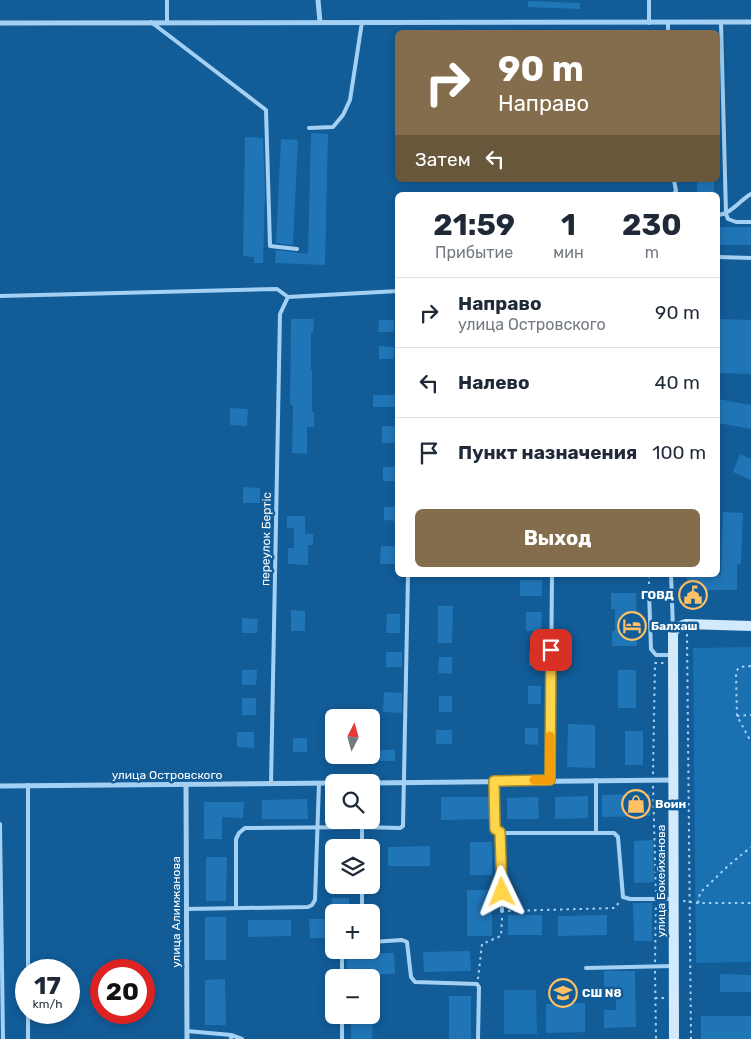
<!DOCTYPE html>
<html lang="ru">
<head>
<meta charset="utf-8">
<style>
	:root { --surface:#fff; --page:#f6f6f7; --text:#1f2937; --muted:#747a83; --line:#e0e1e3; --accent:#846d4c }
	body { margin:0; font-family:Rubik,sans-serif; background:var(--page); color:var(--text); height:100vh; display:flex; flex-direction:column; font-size:19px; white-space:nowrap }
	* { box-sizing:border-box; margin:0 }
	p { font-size:16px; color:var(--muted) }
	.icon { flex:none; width:28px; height:28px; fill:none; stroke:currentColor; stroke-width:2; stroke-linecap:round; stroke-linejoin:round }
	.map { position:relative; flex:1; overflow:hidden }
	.sheet { position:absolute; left:395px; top:192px; width:325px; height:385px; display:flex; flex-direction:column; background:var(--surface); border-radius:8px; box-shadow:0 2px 8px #0003 }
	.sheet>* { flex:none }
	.guide { position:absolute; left:395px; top:30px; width:325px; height:152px; border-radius:8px; box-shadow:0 2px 8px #0003; background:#846d4c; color:#fff; overflow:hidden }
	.needle { width:32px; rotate:6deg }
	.tools { position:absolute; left:325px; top:709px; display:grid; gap:10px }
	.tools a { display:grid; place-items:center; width:55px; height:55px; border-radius:8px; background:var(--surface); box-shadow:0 2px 8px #0003; font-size:25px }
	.speed { position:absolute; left:15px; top:959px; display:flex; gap:10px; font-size:25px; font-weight:700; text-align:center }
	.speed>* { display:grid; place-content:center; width:65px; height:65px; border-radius:50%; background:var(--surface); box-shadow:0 2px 8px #0003; line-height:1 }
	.speed small { font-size:12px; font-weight:400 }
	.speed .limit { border:8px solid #d22; background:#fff; color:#111 }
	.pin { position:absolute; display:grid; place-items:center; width:42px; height:42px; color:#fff; margin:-21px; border-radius:10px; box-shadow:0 2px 8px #0006 }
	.me { position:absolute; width:55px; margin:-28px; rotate:358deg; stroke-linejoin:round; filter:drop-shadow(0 0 4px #0008) }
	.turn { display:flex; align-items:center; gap:18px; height:105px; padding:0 20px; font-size:22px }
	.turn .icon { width:65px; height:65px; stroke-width:2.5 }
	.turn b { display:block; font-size:35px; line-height:42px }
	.then { display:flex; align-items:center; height:48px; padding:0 20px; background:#0003; gap:10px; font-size:19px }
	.eta { display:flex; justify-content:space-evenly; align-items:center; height:85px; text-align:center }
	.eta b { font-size:30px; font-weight:700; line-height:35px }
	.button { display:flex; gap:10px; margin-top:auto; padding:10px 20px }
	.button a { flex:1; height:58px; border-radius:8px; background:var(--accent); color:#fff; font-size:20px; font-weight:700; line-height:58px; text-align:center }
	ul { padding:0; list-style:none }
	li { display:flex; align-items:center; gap:15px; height:70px; padding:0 20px; border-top:1px solid var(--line) }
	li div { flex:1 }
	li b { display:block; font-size:19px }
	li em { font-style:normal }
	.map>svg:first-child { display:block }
	.green { fill:#1a71b2 }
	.building { fill:#2075b7 }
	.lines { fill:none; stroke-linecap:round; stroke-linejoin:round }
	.path { stroke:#a4d1f3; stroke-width:2; stroke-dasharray:2.5 4; stroke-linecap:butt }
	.lane { stroke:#a4d1f3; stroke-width:4 }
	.street { stroke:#a4d1f3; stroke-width:5 }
	.secondary { stroke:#d3eafd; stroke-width:10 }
	.route-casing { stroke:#a68a30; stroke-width:12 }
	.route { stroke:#ffd54a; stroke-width:9 }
	.slow { stroke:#f59e0b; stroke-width:9 }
	.labels { text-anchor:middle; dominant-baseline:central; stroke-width:5; stroke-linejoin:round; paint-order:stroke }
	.street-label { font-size:12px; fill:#fff; stroke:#125c98 }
	.poi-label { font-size:12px; font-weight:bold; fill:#fff; stroke:#125c98; text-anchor:start }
</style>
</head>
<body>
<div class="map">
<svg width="751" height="1039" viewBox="0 0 751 1039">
	<rect width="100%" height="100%" fill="#125c98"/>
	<!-- green -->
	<g class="green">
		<path d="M751,647V962L696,963L693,648Z"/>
		<path d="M504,990H536L537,1034H504Z"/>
	</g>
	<!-- building -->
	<g class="building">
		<path d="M528,1L580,3V9L528,7Z"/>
		<path d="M311,133L328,134L325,265L275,263L276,250L308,254Z"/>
		<path d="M245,137L263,138L265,189L263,263H254V257L243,256Z"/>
		<path d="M281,139L298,140L293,245L276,243Z"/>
		<rect x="697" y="180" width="17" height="12"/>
		<rect x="718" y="227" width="33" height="18"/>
		<path d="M291,319H314L313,332H311V370H312V412H314V427H307V454L292,453L293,405H290Z"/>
		<path d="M718,319L751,320V374L718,373Z"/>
		<path d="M379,320H394V332H378Z"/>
		<path d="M379,346L394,347V359H379Z"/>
		<rect x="373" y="395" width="22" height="12"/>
		<path d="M718,399L751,405V429L718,423Z"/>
		<path d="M230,408L248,409L247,426L230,425Z"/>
		<rect x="382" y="426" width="13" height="17"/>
		<path d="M740,454L751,459V480L733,472Z"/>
		<rect x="383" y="467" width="14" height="14"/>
		<path d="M243,487L260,488V503H243Z"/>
		<path d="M384,507H398V521L384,520Z"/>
		<path d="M723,512L743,513L741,564H737V590H704V600H687V575H721Z"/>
		<path d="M287,516H305V534H313V545H308V565L288,564V548H294V528H287Z"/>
		<path d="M381,546H398V564H380Z"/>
		<rect x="520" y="580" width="22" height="16"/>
		<path d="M611,593H636L637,646H612V631H615V609H611Z"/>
		<path d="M438,606H453L452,643H438Z"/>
		<path d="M291,610L305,611V631H291Z"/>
		<path d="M526,612H542L541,631H526Z"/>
		<path d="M387,614H400V633H386Z"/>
		<path d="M242,618L258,619L257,633H242Z"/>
		<path d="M529,650L542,651V666H529Z"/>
		<rect x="386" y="652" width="16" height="15"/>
		<path d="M439,657H452V674L438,673Z"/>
		<path d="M242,670H257L256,685H242Z"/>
		<rect x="618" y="670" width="18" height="38"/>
		<rect x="528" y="686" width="13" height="18"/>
		<path d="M384,692L402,693V713L383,712Z"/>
		<rect x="439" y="696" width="13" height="16"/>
		<rect x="242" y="698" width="14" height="17"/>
		<path d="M568,724L595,725V768L567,767Z"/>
		<path d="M525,728H538V745L525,744Z"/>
		<rect x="436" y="730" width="16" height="14"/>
		<rect x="625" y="731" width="18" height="34"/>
		<path d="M237,732H254V748L237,747Z"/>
		<rect x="293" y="738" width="14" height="14"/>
		<rect x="380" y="750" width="15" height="11"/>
		<path d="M650,794V816L602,817V795Z"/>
		<path d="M588,796V818L555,819V797Z"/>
		<path d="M441,797H490V819L441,820Z"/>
		<path d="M538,797L539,819H507V798Z"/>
		<path d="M307,799L308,819H262V800Z"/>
		<path d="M204,802H244L243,818L222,817V839H204Z"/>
		<path d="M653,840L654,882L634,883V841Z"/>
		<rect x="470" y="842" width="22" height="33"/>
		<path d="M430,846V866H388V847Z"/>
		<path d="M206,857H227L226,901H206Z"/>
		<rect x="467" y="890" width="25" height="46"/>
		<rect x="332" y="898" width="17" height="14"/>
		<path d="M633,903H652V941H634Z"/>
		<rect x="508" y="915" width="34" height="20"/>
		<path d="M607,915V935L558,936V916Z"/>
		<rect x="205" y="917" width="21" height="43"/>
		<path d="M309,919H334V938H310Z"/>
		<path d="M248,920H291V936L248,937Z"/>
		<path d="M470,951L471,971L424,972L423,952Z"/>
		<path d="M394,953L395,974L347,975L346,954Z"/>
		<path d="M604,971H635L636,1027L604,1028V1010H616V989H604Z"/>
		<path d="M720,974L751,975V992H720Z"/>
		<path d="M225,979L226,1025H205V980Z"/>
		<rect x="449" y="996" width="22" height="43"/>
		<path d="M585,1003V1032L546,1033V1004Z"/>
		<path d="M351,1015H373L372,1039H351Z"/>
		<rect x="701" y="1016" width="50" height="23"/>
	</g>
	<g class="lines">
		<!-- path -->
		<g class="path">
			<path d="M649,575V588"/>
			<path d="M687,634L691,1039"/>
			<path d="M751,666C744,667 737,665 736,674L737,716L751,742"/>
			<path d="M737,716L751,715"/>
			<path d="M653,774L655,663H664"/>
			<path d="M653,786L656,894"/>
			<path d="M683,901L698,903H751"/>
			<path d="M698,903L700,893L729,865L751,847"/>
			<path d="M508,911L615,908L620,901"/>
			<path d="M655,962L656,904"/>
			<path d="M655,971L656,1039"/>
			<path d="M478,979L482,944L501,936L502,918"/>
			<path d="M655,998H665"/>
		</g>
		<!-- lane -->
		<g class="lane">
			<path d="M167,0V22"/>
			<path d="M649,0V23"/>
			<path d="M151,22L266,110L270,246L297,249"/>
			<path d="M668,23V32"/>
			<path d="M721,23L726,214L728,219L736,222H751"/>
			<path d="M309,128L333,127L343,115L350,100L362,22"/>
			<path d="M673,195L676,191L674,180"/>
			<path d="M718,215C731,214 739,201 751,194"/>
			<path d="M718,257L751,258"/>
			<path d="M0,296L277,289L288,297L398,291"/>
			<path d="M671,575L673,628"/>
			<path d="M649,592L651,649L656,655H673"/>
			<path d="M651,627H673"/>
			<path d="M550,780L552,575"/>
			<path d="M494,781L495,829L500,833H614L618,837L623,897L630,899H671"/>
			<path d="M271,784L280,314L288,297"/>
			<path d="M0,824L3,1039"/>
			<path d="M500,833L502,911"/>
			<path d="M596,833V780"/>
			<path d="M362,848V827L400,828L403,826L408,575"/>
			<path d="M362,885V912"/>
			<path d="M236,908V839L239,833L245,828L362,827"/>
			<path d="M186,909L308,907L312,905L315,900L319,783"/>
			<path d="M371,942L402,940L407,942L411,977L415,982L477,984L479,987L478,1039"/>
			<path d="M586,968L673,966"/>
			<path d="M28,970V785"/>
			<path d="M342,978V950"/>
			<path d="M187,1031L231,1035V1039"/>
			<path d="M231,1035L242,1039"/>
			<path d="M28,1039V1012"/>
			<path d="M342,1039V1015"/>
		</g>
		<!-- street -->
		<g class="street">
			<path d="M318,0L320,22"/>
			<path d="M0,23L751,22"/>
			<path d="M371,783L673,780"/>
			<path d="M186,785L187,1039"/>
			<path d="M0,786L334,783"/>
		</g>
		<!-- secondary -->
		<path class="secondary" d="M674,1039L673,632L678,627L686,624L751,626"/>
	</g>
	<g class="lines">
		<defs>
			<path id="route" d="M502,892L500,832L495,829L494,781L550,780L551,650"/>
		</defs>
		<!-- route casing -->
		<use href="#route" class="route-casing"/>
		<!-- route -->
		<use href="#route" class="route"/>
		<!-- slow -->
		<path class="slow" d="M534,780H550V736"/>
	</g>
	<!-- icons -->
	<defs>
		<symbol id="civic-ring" viewBox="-11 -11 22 22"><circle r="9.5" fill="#125c98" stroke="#ffc066" stroke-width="1.5"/><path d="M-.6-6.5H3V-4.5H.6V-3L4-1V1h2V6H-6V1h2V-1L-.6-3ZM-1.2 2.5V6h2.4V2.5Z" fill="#ffc066"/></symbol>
		<symbol id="hotel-ring" viewBox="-11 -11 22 22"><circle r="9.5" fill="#125c98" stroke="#ffc066" stroke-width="1.5"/><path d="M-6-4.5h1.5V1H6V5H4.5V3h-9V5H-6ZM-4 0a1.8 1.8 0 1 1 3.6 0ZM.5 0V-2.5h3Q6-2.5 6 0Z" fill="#ffc066"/></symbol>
		<symbol id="shop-ring" viewBox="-11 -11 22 22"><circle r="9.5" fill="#125c98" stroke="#ffc066" stroke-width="1.5"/><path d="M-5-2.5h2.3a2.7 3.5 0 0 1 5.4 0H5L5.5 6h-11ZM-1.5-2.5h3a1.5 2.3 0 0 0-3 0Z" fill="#ffc066"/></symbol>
		<symbol id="school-ring" viewBox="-11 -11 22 22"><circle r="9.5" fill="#125c98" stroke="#ffc066" stroke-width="1.5"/><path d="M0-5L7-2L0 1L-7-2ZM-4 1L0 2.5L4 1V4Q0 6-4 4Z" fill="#ffc066"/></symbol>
	</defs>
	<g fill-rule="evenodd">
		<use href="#civic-ring" x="677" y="579" width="32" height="32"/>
		<use href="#hotel-ring" x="616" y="610" width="32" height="32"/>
		<use href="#shop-ring" x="620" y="788" width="32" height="32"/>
		<use href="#school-ring" x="547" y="977" width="32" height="32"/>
	</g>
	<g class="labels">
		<!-- street labels -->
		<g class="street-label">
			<text transform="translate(266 539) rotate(-89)">переулок Бертіс</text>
			<text x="167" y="775">улица Островского</text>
			<text transform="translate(661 881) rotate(-90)">улица Бокейханова</text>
			<text transform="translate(176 912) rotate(-90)">улица Алимжанова</text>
		</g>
		<!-- poi labels -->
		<g class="poi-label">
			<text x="674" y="595" text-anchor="end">ГОВД</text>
			<text x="651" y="626">Балхаш</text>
			<text x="655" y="804">Воин</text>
			<text x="582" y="993">СШ N8</text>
		</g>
	</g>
</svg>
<div class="tools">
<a><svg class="needle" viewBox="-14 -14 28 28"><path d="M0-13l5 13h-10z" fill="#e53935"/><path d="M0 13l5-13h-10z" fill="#747a83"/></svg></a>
<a><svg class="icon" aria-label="search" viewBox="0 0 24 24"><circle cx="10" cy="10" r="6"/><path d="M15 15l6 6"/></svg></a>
<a><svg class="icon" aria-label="layers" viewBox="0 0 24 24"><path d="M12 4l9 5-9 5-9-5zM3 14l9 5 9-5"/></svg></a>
<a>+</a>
<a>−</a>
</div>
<div class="speed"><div>17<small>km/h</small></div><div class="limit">20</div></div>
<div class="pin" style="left:551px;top:650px;background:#d93025"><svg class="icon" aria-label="arrive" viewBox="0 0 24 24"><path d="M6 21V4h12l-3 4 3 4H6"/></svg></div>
<svg class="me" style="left:502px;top:892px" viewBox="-20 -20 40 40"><path d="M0-17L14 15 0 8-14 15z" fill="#ffd54a" stroke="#fff" stroke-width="4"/></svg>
<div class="guide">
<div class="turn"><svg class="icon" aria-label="right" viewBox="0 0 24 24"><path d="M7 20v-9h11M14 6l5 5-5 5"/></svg><div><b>90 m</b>Направо</div></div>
<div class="then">Затем<svg class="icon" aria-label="left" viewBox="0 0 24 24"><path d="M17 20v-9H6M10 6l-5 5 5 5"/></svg></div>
</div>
<section class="sheet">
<div class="eta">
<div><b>21:59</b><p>Прибытие</p></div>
<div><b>1</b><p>мин</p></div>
<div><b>230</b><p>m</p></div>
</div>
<ul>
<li><svg class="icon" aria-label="right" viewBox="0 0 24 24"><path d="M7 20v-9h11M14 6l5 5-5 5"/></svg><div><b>Направо</b><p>улица Островского</p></div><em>90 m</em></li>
<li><svg class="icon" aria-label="left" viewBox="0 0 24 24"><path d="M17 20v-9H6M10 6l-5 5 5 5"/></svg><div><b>Налево</b></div><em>40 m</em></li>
<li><svg class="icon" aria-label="arrive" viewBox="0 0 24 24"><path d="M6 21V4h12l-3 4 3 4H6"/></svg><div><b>Пункт назначения</b></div><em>100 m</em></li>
</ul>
<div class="button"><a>Выход</a></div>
</section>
</div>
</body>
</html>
